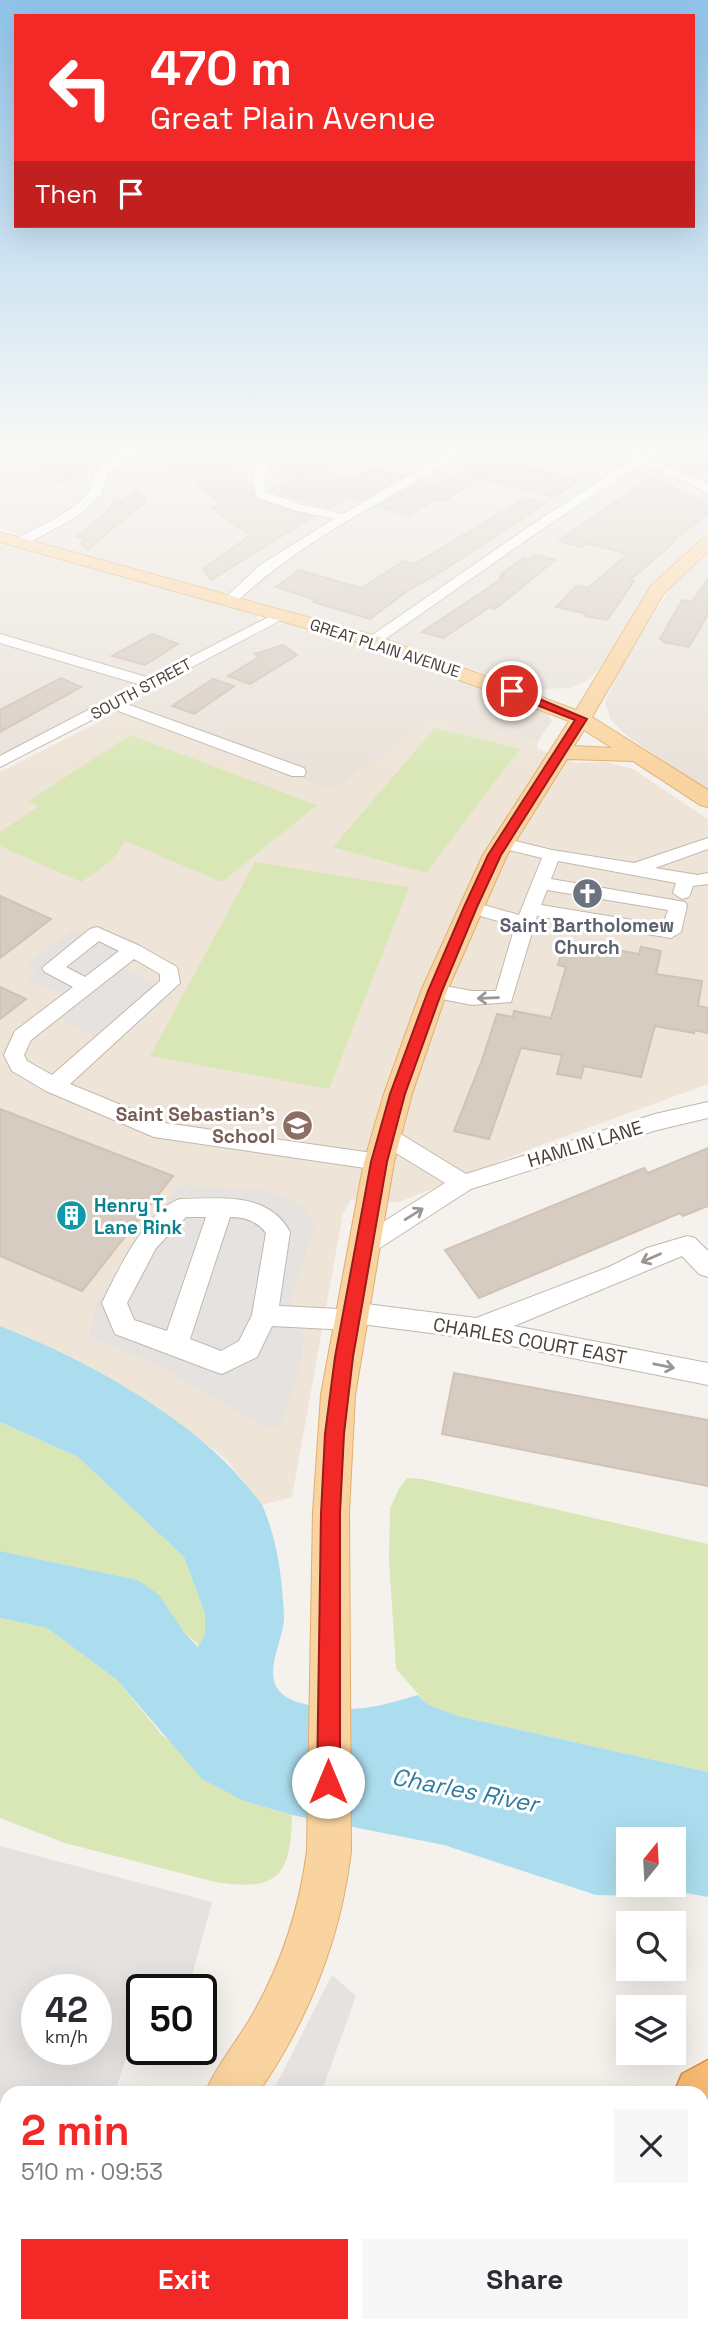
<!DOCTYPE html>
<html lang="en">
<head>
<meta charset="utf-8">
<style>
	:root { --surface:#fff; --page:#f7f7f7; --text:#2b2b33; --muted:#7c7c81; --accent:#f22927 }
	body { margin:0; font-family:"Space Grotesk",sans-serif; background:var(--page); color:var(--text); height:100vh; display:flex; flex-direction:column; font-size:26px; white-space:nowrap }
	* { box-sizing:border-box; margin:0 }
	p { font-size:23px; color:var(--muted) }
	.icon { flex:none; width:38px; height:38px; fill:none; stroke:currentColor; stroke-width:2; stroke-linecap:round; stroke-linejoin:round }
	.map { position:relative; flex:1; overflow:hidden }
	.drawer { position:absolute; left:0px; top:2086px; width:709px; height:247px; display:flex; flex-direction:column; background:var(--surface); border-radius:21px 21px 0 0; box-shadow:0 7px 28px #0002 }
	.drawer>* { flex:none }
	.banner { position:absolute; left:14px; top:14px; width:681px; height:214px; border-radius:0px; box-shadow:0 7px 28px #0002; background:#f22927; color:#fff; overflow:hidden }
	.needle { width:46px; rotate:18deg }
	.controls { position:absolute; left:616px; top:1827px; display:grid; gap:14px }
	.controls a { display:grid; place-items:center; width:70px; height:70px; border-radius:0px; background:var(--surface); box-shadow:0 7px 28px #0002; font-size:35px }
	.speed { position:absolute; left:21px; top:1974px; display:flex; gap:14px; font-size:35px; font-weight:700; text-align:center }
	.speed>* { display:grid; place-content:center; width:91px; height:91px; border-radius:50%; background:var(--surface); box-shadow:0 7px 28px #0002; line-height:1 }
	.speed small { font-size:18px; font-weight:400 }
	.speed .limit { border:4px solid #111; border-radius:10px; background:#fff; color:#111 }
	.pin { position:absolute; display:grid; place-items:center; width:60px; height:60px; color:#fff; margin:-30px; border:4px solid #fff; border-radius:50%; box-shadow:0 2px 7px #0007 }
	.me { position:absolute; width:77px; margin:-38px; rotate:0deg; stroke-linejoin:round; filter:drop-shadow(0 0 5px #0008) }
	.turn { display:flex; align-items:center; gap:24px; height:147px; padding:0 21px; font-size:32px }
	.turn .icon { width:91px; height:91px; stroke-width:2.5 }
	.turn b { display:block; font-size:49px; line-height:60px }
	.then { display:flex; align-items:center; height:66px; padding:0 21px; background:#0003; gap:14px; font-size:26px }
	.round { display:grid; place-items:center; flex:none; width:74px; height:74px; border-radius:0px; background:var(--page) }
	.head { display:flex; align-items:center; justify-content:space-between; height:119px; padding:0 21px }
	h1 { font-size:42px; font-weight:600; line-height:52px; color:var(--accent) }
	.cta { display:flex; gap:14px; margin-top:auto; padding:14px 21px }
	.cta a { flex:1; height:80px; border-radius:0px; background:var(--accent); color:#fff; font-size:28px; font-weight:600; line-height:80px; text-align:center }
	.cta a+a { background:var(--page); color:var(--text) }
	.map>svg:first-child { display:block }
	.residential { fill:#e9e2da }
	.education { fill:#eee4d7 }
	.green { fill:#d9e7b7 }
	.parking { fill:#e5e2e0; fill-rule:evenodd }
	.water { fill:#acddef; fill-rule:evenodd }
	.building { fill:#d7ccc2; stroke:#d1c2b5; stroke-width:2 }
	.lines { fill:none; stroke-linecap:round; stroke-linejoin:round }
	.minor-casing { stroke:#c1b8af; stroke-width:2 }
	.major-casing { stroke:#e0ae6f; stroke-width:2 }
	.highway-casing { stroke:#d88c43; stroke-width:3 }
	.minor { fill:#fff; fill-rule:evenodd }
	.major { fill:#fad4a0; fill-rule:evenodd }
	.highway { fill:#f8ba74; fill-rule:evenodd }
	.oneway { stroke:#9b9693 }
	.route { fill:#f22927; stroke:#9d1b19; stroke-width:2 }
	.labels { text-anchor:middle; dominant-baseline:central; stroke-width:6; stroke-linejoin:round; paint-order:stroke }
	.far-street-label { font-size:16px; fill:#4a413a; stroke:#fff }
	.worship-label { font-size:19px; font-weight:bold; fill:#5b616d; stroke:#fff }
	.education-label { font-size:19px; font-weight:bold; fill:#785e54; stroke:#fff; text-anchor:end }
	.street-label { font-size:19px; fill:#4a413a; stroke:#fff }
	.culture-label { font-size:19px; font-weight:bold; fill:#0d838f; stroke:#fff; text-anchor:start }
	.near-water-label { font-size:24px; font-style:italic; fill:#307d9b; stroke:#fff }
</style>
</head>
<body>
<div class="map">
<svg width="708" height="2332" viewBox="0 0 708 2332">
	<rect width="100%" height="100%" fill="#f5f1ec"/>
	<!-- residential -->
	<g class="residential">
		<path d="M0,448H708V536L656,582L599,669L585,682L569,688L541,689L508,682L403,644L270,605L50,546L0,528Z"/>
		<path d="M0,541L101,571L254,611L259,622L36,739L0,755Z"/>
		<path d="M708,555V791L626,735L611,720L605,702L619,670L670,589Z"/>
		<path d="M295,623L423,665L547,713L552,721L537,743L432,717L333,790L113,711L275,625Z"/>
	</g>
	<!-- education -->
	<path class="education" d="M113,711L333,790L432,717L537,743L538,749L576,763L606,762L633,769L708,819V1084L533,1148L399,1202L351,1200L343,1213L292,1497L262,1505L226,1459L178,1423L105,1377L25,1335L0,1326V772L95,724Z"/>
	<!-- green -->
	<g class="green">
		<path d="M435,728L520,749L426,873L333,847Z"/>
		<path d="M130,735L317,805L222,882L125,841C115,860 99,871 81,882L0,846V832L39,806L29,801Z"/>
		<path d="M255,862L409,887L329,1089L150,1056Z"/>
		<path d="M0,1422L78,1457L184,1557L205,1614V1634L200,1646L183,1631L170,1614L138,1580L0,1551Z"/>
		<path d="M407,1478L422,1479L708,1544V1772L458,1716L427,1704L396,1669L389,1559L390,1508L400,1487Z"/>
		<path d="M0,1618L47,1628L117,1680L161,1734L244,1801L292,1815C291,1876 278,1892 215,1882L65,1843L0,1818Z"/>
	</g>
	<!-- parking -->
	<g class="parking">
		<path d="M74,929L120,951L108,961L158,985L95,1036L58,1018L77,1002L27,978L37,970L27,965Z"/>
		<path d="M179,1185L259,1190L290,1199L307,1209L314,1226L290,1305L306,1309L301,1361L282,1423L269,1429L159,1366L90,1336L96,1305L129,1253Z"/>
		<path d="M0,1846L212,1902L188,1990H142V2005L115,2093H7V2111L0,2109ZM37,1990H96V2049H37Z"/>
		<path d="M332,1975L356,1996L321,2093H272Z"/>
	</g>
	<!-- water -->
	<path class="water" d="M0,1326C81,1357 193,1418 247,1486C252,1493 259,1499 263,1507C278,1542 282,1578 284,1616C285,1638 262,1672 280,1692C289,1701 303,1704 314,1706C357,1713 377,1707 418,1695L427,1704L458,1716L708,1772V1897L675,1891L641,1896L596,1895L444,1845L292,1815L244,1801L202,1779L117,1680L47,1628L0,1618V1551L138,1580L159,1595L183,1631L198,1647L205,1634V1614L184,1557L78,1457L0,1422ZM628,1839H674V1885H628Z"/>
	<!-- building -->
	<g class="building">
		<path d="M20,448H46L68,458L91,448H109L62,484Z"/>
		<path d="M175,448L221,462L252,488L255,499L312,517L211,580L203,569L251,535L217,513L219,512L212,507L222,505L183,471L146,460Z"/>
		<path d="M695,448H708V469L695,475L687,471L678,459Z"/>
		<path d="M486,456L578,481L554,497L480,478L444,501L436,499L408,516L377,506L421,482L435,486Z"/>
		<path d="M311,457L345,481L373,468L402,476L360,501L348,498L329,508L269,490L301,478L283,466Z"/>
		<path d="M652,476L708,505V514L672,541L673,543L630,580L634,581L607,620L585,616L587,614L556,607L576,586L588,588L628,554L586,543L581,547L559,541Z"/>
		<path d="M136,489L146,501L87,550L81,544L85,539L77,536L106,513L116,500L121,501Z"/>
		<path d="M525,498L546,503L444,570L406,592L370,619L313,602L316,600L276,587L299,570L361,588L404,561L415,564Z"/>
		<path d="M535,555L555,560L495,609L490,607L443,638L422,632L503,578L500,577L504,575L501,574L523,558L528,560Z"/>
		<path d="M708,579V614L689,647L663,642L664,640L660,639L682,600L692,602Z"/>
		<path d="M152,634L178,644L145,665L112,656Z"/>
		<path d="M283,645L297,655L250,684L228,676L259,657L255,654Z"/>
		<path d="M61,678L81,687L0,732V710Z"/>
		<path d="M213,679L234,686L194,714L172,706Z"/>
		<path d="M0,896L51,919L0,958Z"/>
		<path d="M573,942L639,954L641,947L661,951L656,974L702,981L698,1006L708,1008V1033L694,1030V1033L655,1026L641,1077L584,1066L581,1078L557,1074L562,1055L521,1048L489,1139L454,1131L482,1060L497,1014L513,1017L514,1011L551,1018L566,967L558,965L563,947L572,948Z"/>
		<path d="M0,987L26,999L0,1019Z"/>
		<path d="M0,1109L173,1176L82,1291L0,1256Z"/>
		<path d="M708,1148V1206L683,1216L680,1213L479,1298L445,1250L644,1168L648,1173Z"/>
		<path d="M454,1373L708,1420V1486L442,1434Z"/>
	</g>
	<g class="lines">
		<defs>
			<g id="minor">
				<path d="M133,448H148L108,472L101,495L78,516L23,546H13V540C38,527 64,516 85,497C91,492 90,484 93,477C101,461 117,454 133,448Z"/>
				<path d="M455,448H467L455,459C378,504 300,542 235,603H225L223,600L260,565L334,519L293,510L256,497L253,478L262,451L272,453L265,478L266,492L300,504L343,514Z"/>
				<path d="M616,448H631L642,453L651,448H664L651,458L708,484V493L643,463L538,532L378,644H368L366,641L368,638L530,526L634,458Z"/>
				<path d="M282,610L289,614L287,617L124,703L304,768L306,772L304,776H292L113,709L0,767V756L138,684L0,643V634L150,678Z"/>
				<path d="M503,838L552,850L634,863L708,838V849L655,868L698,875L708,873V884L693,886L689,897L682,899L673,893L676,883L558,861L551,879L685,902L687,906L681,932L671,938L537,916L511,1002L472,1005L427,996L424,991L427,986L434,984L472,991H496L515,926L463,911L461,907L470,901L519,915L542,858L497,847L494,843ZM547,890L668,910L663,925L541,905Z"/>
				<path d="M97,927L140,946L177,967L180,983L70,1084L165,1123L379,1154L387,1156L390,1162L387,1168L379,1170L154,1137L46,1091L12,1071L4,1055L15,1031L73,987L45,972L42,968L90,929ZM99,941L119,951L85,977L66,967ZM134,959L160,974V981L52,1075L27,1061L24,1055L31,1040Z"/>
				<path d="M708,1102V1118L657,1130L471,1189L372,1253L364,1255L356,1253L352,1246L356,1239L445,1183L378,1142L375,1136L378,1130L386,1128L394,1130L466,1174L655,1114Z"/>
				<path d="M180,1199C220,1199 268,1191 290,1232L279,1306L340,1309L342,1305L351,1302L476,1318L609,1267L647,1248L687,1236L695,1238L708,1251V1277L699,1274L682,1256L514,1326L708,1363V1385L477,1339L361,1324L359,1327L350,1330L272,1326L257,1357L222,1374L213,1371L115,1334L102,1303C117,1272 146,1210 180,1199ZM186,1217H206L167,1331L134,1320L127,1303L156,1248ZM230,1217C245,1217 257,1221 266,1233L252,1315L239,1341L221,1351L190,1339Z"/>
			</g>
			<g id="major">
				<path d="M0,532L380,637L576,710L651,586L702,539L708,538V552L664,593L592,717L708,790V807L700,805L633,761L567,759L507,855L447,991L412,1094L394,1162L355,1395L349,1512L351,1851C341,1938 308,2021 258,2093H205C216,2066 235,2044 250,2019C281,1966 299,1912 307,1851L313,1512L321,1395L364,1162L384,1094L421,991L483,855L569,721L366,645L0,542ZM584,730L612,748L574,746Z"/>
				<path d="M7,2233V2285L0,2288V2236Z"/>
			</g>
			<g id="highway">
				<path d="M708,2060V2120L702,2123V2093H674L682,2074Z"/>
				<path d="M324,2326H394L391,2332H321Z"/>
			</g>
		</defs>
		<!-- minor casing -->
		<use href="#minor" class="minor-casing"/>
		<!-- major casing -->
		<use href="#major" class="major-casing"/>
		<!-- highway casing -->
		<use href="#highway" class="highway-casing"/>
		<!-- minor -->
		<use href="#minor" class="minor"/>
		<!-- major -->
		<use href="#major" class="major"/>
		<!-- highway -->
		<use href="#highway" class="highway"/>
	</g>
	<!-- one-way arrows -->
	<defs><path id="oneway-shaft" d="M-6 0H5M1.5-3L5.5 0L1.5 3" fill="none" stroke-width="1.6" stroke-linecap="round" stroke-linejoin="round" transform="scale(1.75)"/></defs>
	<g class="oneway">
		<use href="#oneway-shaft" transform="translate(488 998) rotate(178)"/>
		<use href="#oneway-shaft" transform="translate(414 1214) rotate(-32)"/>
		<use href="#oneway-shaft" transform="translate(651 1258) rotate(156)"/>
		<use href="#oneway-shaft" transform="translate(664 1366) rotate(11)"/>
	</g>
	<!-- sky -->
	<linearGradient id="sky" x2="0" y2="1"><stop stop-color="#90c4eb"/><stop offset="0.58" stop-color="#faf9f6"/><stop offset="1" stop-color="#faf9f6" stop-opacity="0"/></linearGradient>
	<rect width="708" height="774" fill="url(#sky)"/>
	<!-- route -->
	<path class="route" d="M508,689H516L587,719L501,855L477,907L442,991L405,1094L387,1162L353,1357L344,1434L340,1513V1782L337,1790L328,1793L320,1790L317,1782L321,1513L325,1434L335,1357L371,1162L390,1094L428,991L464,907L488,855L575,720L508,694Z"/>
	<!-- icons -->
	<defs>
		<symbol id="church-disc" viewBox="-11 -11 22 22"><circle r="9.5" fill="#6b7280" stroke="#fff"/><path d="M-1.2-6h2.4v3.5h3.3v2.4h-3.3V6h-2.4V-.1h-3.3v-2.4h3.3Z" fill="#fff"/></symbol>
		<symbol id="school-disc" viewBox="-11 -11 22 22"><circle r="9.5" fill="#8d6e63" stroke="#fff"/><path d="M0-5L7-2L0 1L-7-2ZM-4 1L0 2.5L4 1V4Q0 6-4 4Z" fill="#fff"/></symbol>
		<symbol id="building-disc" viewBox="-11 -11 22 22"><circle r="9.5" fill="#0f9aa8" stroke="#fff"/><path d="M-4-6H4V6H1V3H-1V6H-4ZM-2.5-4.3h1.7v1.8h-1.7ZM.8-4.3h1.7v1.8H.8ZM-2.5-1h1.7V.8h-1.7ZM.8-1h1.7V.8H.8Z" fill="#fff"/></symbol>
	</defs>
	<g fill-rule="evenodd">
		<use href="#church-disc" x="570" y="876" width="35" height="35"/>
		<use href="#school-disc" x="280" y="1108" width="35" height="35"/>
		<use href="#building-disc" x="54" y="1198" width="35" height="35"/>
	</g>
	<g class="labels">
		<!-- far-street labels -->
		<g class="far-street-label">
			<text transform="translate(385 648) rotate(18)">GREAT PLAIN AVENUE</text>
			<text transform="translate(141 689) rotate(-28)">SOUTH STREET</text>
		</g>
		<!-- worship labels -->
		<g class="worship-label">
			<text x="587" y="925">Saint Bartholomew<tspan x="587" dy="22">Church</tspan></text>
		</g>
		<!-- education labels -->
		<g class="education-label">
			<text x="275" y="1114">Saint Sebastian's<tspan x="275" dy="22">School</tspan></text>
		</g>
		<!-- street labels -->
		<g class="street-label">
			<text transform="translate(585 1144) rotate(-17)">HAMLIN LANE</text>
			<text transform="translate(530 1341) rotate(10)">CHARLES COURT EAST</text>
		</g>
		<!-- culture labels -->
		<g class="culture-label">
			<text x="94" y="1205">Henry T.<tspan x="94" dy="22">Lane Rink</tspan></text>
		</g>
		<!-- near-water labels -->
		<g class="near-water-label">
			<text transform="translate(465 1790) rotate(11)">Charles River</text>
		</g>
	</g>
</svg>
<div class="controls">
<a><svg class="needle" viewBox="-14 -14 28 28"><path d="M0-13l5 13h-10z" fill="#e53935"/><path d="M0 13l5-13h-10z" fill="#7c7c81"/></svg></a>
<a><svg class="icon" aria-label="search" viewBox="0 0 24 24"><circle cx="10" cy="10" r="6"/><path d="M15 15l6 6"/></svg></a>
<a><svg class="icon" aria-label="layers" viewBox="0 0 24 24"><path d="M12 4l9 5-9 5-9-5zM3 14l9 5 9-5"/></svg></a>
</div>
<div class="speed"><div>42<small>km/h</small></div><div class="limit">50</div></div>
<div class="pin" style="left:512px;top:691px;background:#d93025"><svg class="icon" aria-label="arrive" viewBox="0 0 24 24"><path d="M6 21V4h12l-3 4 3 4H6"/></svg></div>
<svg class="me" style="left:328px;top:1782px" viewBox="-20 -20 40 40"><circle r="19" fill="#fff"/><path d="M0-13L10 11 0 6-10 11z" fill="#f22927"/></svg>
<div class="banner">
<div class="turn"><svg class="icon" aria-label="left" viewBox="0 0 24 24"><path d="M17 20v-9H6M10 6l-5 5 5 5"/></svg><div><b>470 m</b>Great Plain Avenue</div></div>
<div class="then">Then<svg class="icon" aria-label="arrive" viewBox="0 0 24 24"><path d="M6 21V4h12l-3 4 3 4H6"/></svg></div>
</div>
<section class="drawer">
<div class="head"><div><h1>2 min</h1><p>510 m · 09:53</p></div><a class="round"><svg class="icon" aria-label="close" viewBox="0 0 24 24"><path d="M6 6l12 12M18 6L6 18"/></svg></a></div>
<div class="cta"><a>Exit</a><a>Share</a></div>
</section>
</div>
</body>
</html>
